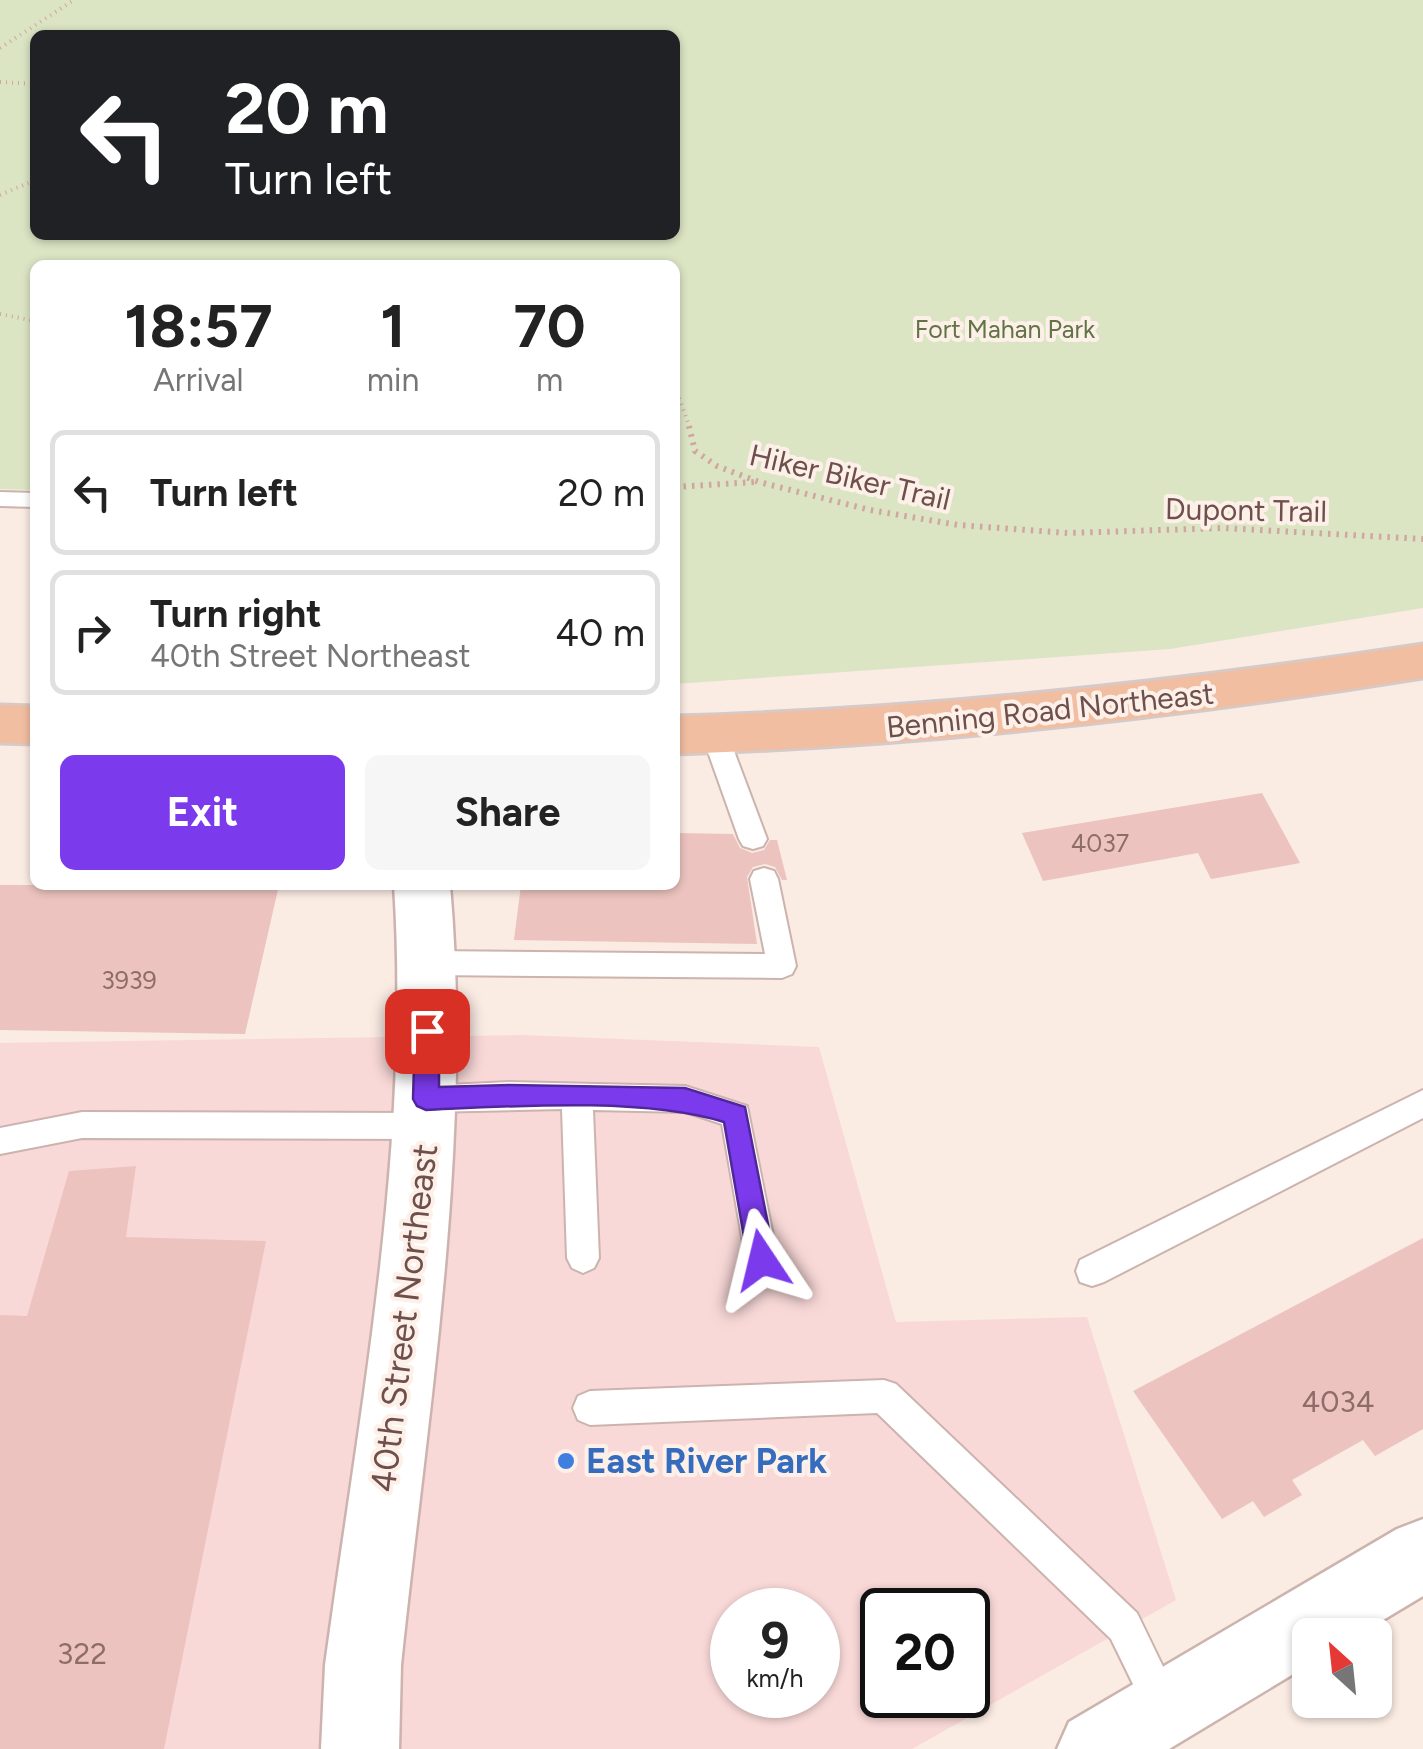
<!DOCTYPE html>
<html lang="en">
<head>
<meta charset="utf-8">
<style>
	:root { --surface:#fff; --page:#f6f6f6; --text:#222; --muted:#767676; --line:#e0e0e0; --accent:#7c3aed }
	body { margin:0; font-family:Figtree,sans-serif; background:var(--page); color:var(--text); height:100vh; display:flex; flex-direction:column; font-size:38px; white-space:nowrap }
	* { box-sizing:border-box; margin:0 }
	p { font-size:32px; color:var(--muted) }
	.icon { flex:none; width:55px; height:55px; fill:none; stroke:currentColor; stroke-width:2; stroke-linecap:round; stroke-linejoin:round }
	.map { position:relative; flex:1; overflow:hidden }
	.drawer { position:absolute; left:30px; top:260px; width:650px; height:630px; display:flex; flex-direction:column; background:var(--surface); border-radius:15px; box-shadow:0 2px 8px #0004 }
	.drawer>* { flex:none }
	.guide { position:absolute; left:30px; top:30px; width:650px; height:210px; border-radius:15px; box-shadow:0 2px 8px #0004; background:#202124; color:#fff; overflow:hidden }
	.needle { width:65px; rotate:333deg }
	.controls { position:absolute; left:1292px; top:1618px; display:grid; gap:20px }
	.controls a { display:grid; place-items:center; width:100px; height:100px; border-radius:15px; background:var(--surface); box-shadow:0 2px 8px #0004; font-size:50px }
	.speed { position:absolute; left:710px; top:1588px; display:flex; gap:20px; font-size:50px; font-weight:700; text-align:center }
	.speed>* { display:grid; place-content:center; width:130px; height:130px; border-radius:50%; background:var(--surface); box-shadow:0 2px 8px #0004; line-height:1 }
	.speed small { font-size:25px; font-weight:400 }
	.speed .limit { border:5px solid #111; border-radius:15px; background:#fff; color:#111 }
	.pin { position:absolute; display:grid; place-items:center; width:85px; height:85px; color:#fff; margin:-42px; border-radius:20px; box-shadow:0 5px 15px #0006 }
	.me { position:absolute; width:110px; margin:-55px; rotate:350deg; stroke-linejoin:round; filter:drop-shadow(0 0 8px #0008) }
	.turn { display:flex; align-items:center; gap:35px; height:210px; padding:0 30px; font-size:45px }
	.turn .icon { width:130px; height:130px; stroke-width:2.5 }
	.turn b { display:block; font-size:70px; line-height:85px }
	.eta { display:flex; justify-content:space-evenly; align-items:center; height:170px; text-align:center }
	.eta b { font-size:60px; font-weight:700; line-height:70px }
	.primary-button { display:flex; gap:20px; margin-top:auto; padding:20px 30px }
	.primary-button a { flex:1; height:115px; border-radius:15px; background:var(--accent); color:#fff; font-size:40px; font-weight:700; line-height:115px; text-align:center }
	.primary-button a+a { background:var(--page); color:var(--text) }
	ul { padding:0; list-style:none }
	li { display:flex; align-items:center; gap:30px; height:125px; margin:0 20px 15px; padding:0 10px; border:5px solid var(--line); border-radius:15px }
	li div { flex:1 }
	li b { display:block; font-size:38px }
	li em { font-style:normal }
	.map>svg:first-child { display:block }
	.commercial { fill:#f9d9d8; fill-rule:evenodd }
	.green { fill:#dbe5c4; fill-rule:evenodd }
	.building { fill:#ecc3be }
	.lines { fill:none; stroke-linecap:round; stroke-linejoin:round }
	.service-casing { stroke:#ccb3ae; stroke-width:4 }
	.minor-casing { stroke:#ccb3ae; stroke-width:5 }
	.primary-casing { stroke:#d4cac9; stroke-width:5 }
	.path-far1 { stroke:#d1a6a1; stroke-width:4; stroke-dasharray:1 5; stroke-linecap:butt }
	.path { stroke:#d1a6a1; stroke-width:6; stroke-dasharray:2.5 6; stroke-linecap:butt }
	.service { fill:#fff; fill-rule:evenodd }
	.minor { fill:#fff; fill-rule:evenodd }
	.primary { fill:#f2bea2; fill-rule:evenodd }
	.route { fill:#7c3aed; stroke:#51269a; stroke-width:2.5 }
	.shop-dot { fill:#3f7fe0; stroke:#fdf0e9; stroke-width:4 }
	.labels { text-anchor:middle; dominant-baseline:central; stroke-width:8; stroke-linejoin:round; paint-order:stroke }
	.far-park-label { font-size:25px; fill:#607445; stroke:#fdf0e9 }
	.number-label { font-size:25px; fill:#8e6c68 }
	.street-label { font-size:30px; fill:#6f4f4c; stroke:#fdf0e9 }
	.near-number-label { font-size:30px; fill:#8e6c68 }
	.near-street-label { font-size:35px; fill:#6f4f4c; stroke:#fdf0e9 }
	.near-shop-label { font-size:35px; font-weight:bold; fill:#366cbe; stroke:#fdf0e9; text-anchor:start }
</style>
</head>
<body>
<div class="map">
<svg width="1423" height="1749" viewBox="0 0 1423 1749">
	<rect width="100%" height="100%" fill="#faebe3"/>
	<!-- commercial -->
	<path class="commercial" d="M522,1035L819,1047L896,1322L1087,1317L1176,1600L912,1749H0V1043ZM732,1610H818V1695H732ZM882,1610H968V1695H882Z"/>
	<!-- green -->
	<path class="green" d="M0,0H1423V608L1170,649L675,684V265H35V490L0,489ZM35,35H675V235H35Z"/>
	<!-- building -->
	<g class="building">
		<path d="M1262,793L1300,863L1211,879L1198,853L1043,881L1022,833Z"/>
		<path d="M675,833L733,834L740,848L752,853L764,850L770,840H777L787,880H782L775,867L765,864L753,867L747,877L757,944L514,940L521,885H675Z"/>
		<path d="M0,885H279L245,1034L0,1030Z"/>
		<path d="M136,1166L126,1237L266,1241L164,1749H0V1315L27,1316L69,1171Z"/>
		<path d="M1423,1238V1429L1375,1456L1363,1440L1292,1480L1302,1495L1264,1517L1253,1501L1222,1519L1133,1391Z"/>
	</g>
	<g class="lines">
		<defs>
			<g id="service">
				<path d="M0,492L35,493V507L0,506Z"/>
				<path d="M715,726L724,728L728,735L767,839L763,846L753,849L743,846L739,839L702,735L706,728Z"/>
				<path d="M764,868L774,871L778,879L796,966L792,974L782,978L428,975L418,971L414,963L418,955L428,951L765,954L750,879L754,871Z"/>
				<path d="M509,1082L685,1086L747,1106L778,1260L773,1270L762,1275L751,1270L746,1260L722,1124L685,1112L593,1110L599,1258L594,1268L583,1273L572,1268L567,1258L562,1109L426,1112L415,1108L411,1099L415,1090L426,1086Z"/>
				<path d="M1423,1090V1118L1104,1282L1092,1286L1080,1282L1076,1271L1080,1260Z"/>
				<path d="M82,1112L426,1113L437,1117L441,1126L437,1135L426,1139L82,1138L0,1154V1128Z"/>
				<path d="M884,1380L896,1384L1137,1613L1183,1708L1177,1721L1164,1727L1151,1721L1111,1639L877,1413L590,1425L578,1420L573,1408L578,1396L590,1391Z"/>
			</g>
			<g id="minor">
				<path d="M394,885H450C473,1145 428,1406 401,1665L399,1749H321L325,1665C360,1407 411,1146 394,885Z"/>
				<path d="M1423,1519V1596L1358,1635H1310V1664L1169,1749H1057L1069,1722L1397,1529Z"/>
			</g>
			<g id="primary">
				<path d="M1423,644V678C1175,718 927,746 675,754V716C926,709 1175,682 1423,644Z"/>
				<path d="M0,705L35,706V744L0,743Z"/>
			</g>
		</defs>
		<!-- service casing -->
		<use href="#service" class="service-casing"/>
		<!-- minor casing -->
		<use href="#minor" class="minor-casing"/>
		<!-- primary casing -->
		<use href="#primary" class="primary-casing"/>
		<!-- path-far1 -->
		<g class="path-far1">
			<path d="M0,48L74,0"/>
			<path d="M0,82L35,84"/>
			<path d="M0,195L35,180"/>
			<path d="M0,314L35,321"/>
			<path d="M675,387L690,428"/>
		</g>
		<!-- path -->
		<g class="path">
			<path d="M689,426L695,451L717,466L759,482L870,510L958,525L1068,533L1223,528L1423,539"/>
			<path d="M675,487L754,482"/>
		</g>
		<!-- service -->
		<use href="#service" class="service"/>
		<!-- minor -->
		<use href="#minor" class="minor"/>
		<!-- primary -->
		<use href="#primary" class="primary"/>
	</g>
	<!-- route -->
	<path class="route" d="M427,1021L436,1024L439,1031V1087L509,1085L685,1088L745,1107L775,1260L771,1269L762,1273L752,1269L748,1260L724,1122C642,1097 514,1106 426,1110L417,1106L413,1099L415,1031L418,1024Z"/>
	<!-- markers -->
	<circle class="shop-dot" cx="566" cy="1461" r="10"/>
	<g class="labels">
		<!-- far-park labels -->
		<g class="far-park-label">
			<text x="1005" y="329">Fort Mahan Park</text>
		</g>
		<!-- number labels -->
		<g class="number-label">
			<text x="1100" y="843">4037</text>
			<text x="129" y="980">3939</text>
		</g>
		<!-- street labels -->
		<g class="street-label">
			<text transform="translate(850 477) rotate(13)">Hiker Biker Trail</text>
			<text transform="translate(1246 510) rotate(1)">Dupont Trail</text>
			<text transform="translate(1050 710) rotate(-6)">Benning Road Northeast</text>
		</g>
		<!-- near-number labels -->
		<g class="near-number-label">
			<text x="1338" y="1401">4034</text>
			<text x="82" y="1653">322</text>
		</g>
		<!-- near-street labels -->
		<g class="near-street-label">
			<text transform="translate(404 1318) rotate(-83)">40th Street Northeast</text>
		</g>
		<!-- near-shop labels -->
		<g class="near-shop-label">
			<text x="586" y="1461">East River Park</text>
		</g>
	</g>
</svg>
<div class="controls">
<a><svg class="needle" viewBox="-14 -14 28 28"><path d="M0-13l5 13h-10z" fill="#e53935"/><path d="M0 13l5-13h-10z" fill="#767676"/></svg></a>
</div>
<div class="speed"><div>9<small>km/h</small></div><div class="limit">20</div></div>
<div class="pin" style="left:427px;top:1031px;background:#d93025"><svg class="icon" aria-label="arrive" viewBox="0 0 24 24"><path d="M6 21V4h12l-3 4 3 4H6"/></svg></div>
<svg class="me" style="left:762px;top:1260px" viewBox="-20 -20 40 40"><path d="M0-17L14 15 0 8-14 15z" fill="#7c3aed" stroke="#fff" stroke-width="4"/></svg>
<div class="guide">
<div class="turn"><svg class="icon" aria-label="left" viewBox="0 0 24 24"><path d="M17 20v-9H6M10 6l-5 5 5 5"/></svg><div><b>20 m</b>Turn left</div></div>
</div>
<section class="drawer">
<div class="eta">
<div><b>18:57</b><p>Arrival</p></div>
<div><b>1</b><p>min</p></div>
<div><b>70</b><p>m</p></div>
</div>
<ul>
<li><svg class="icon" aria-label="left" viewBox="0 0 24 24"><path d="M17 20v-9H6M10 6l-5 5 5 5"/></svg><div><b>Turn left</b></div><em>20 m</em></li>
<li><svg class="icon" aria-label="right" viewBox="0 0 24 24"><path d="M7 20v-9h11M14 6l5 5-5 5"/></svg><div><b>Turn right</b><p>40th Street Northeast</p></div><em>40 m</em></li>
</ul>
<div class="primary-button"><a>Exit</a><a>Share</a></div>
</section>
</div>
</body>
</html>
